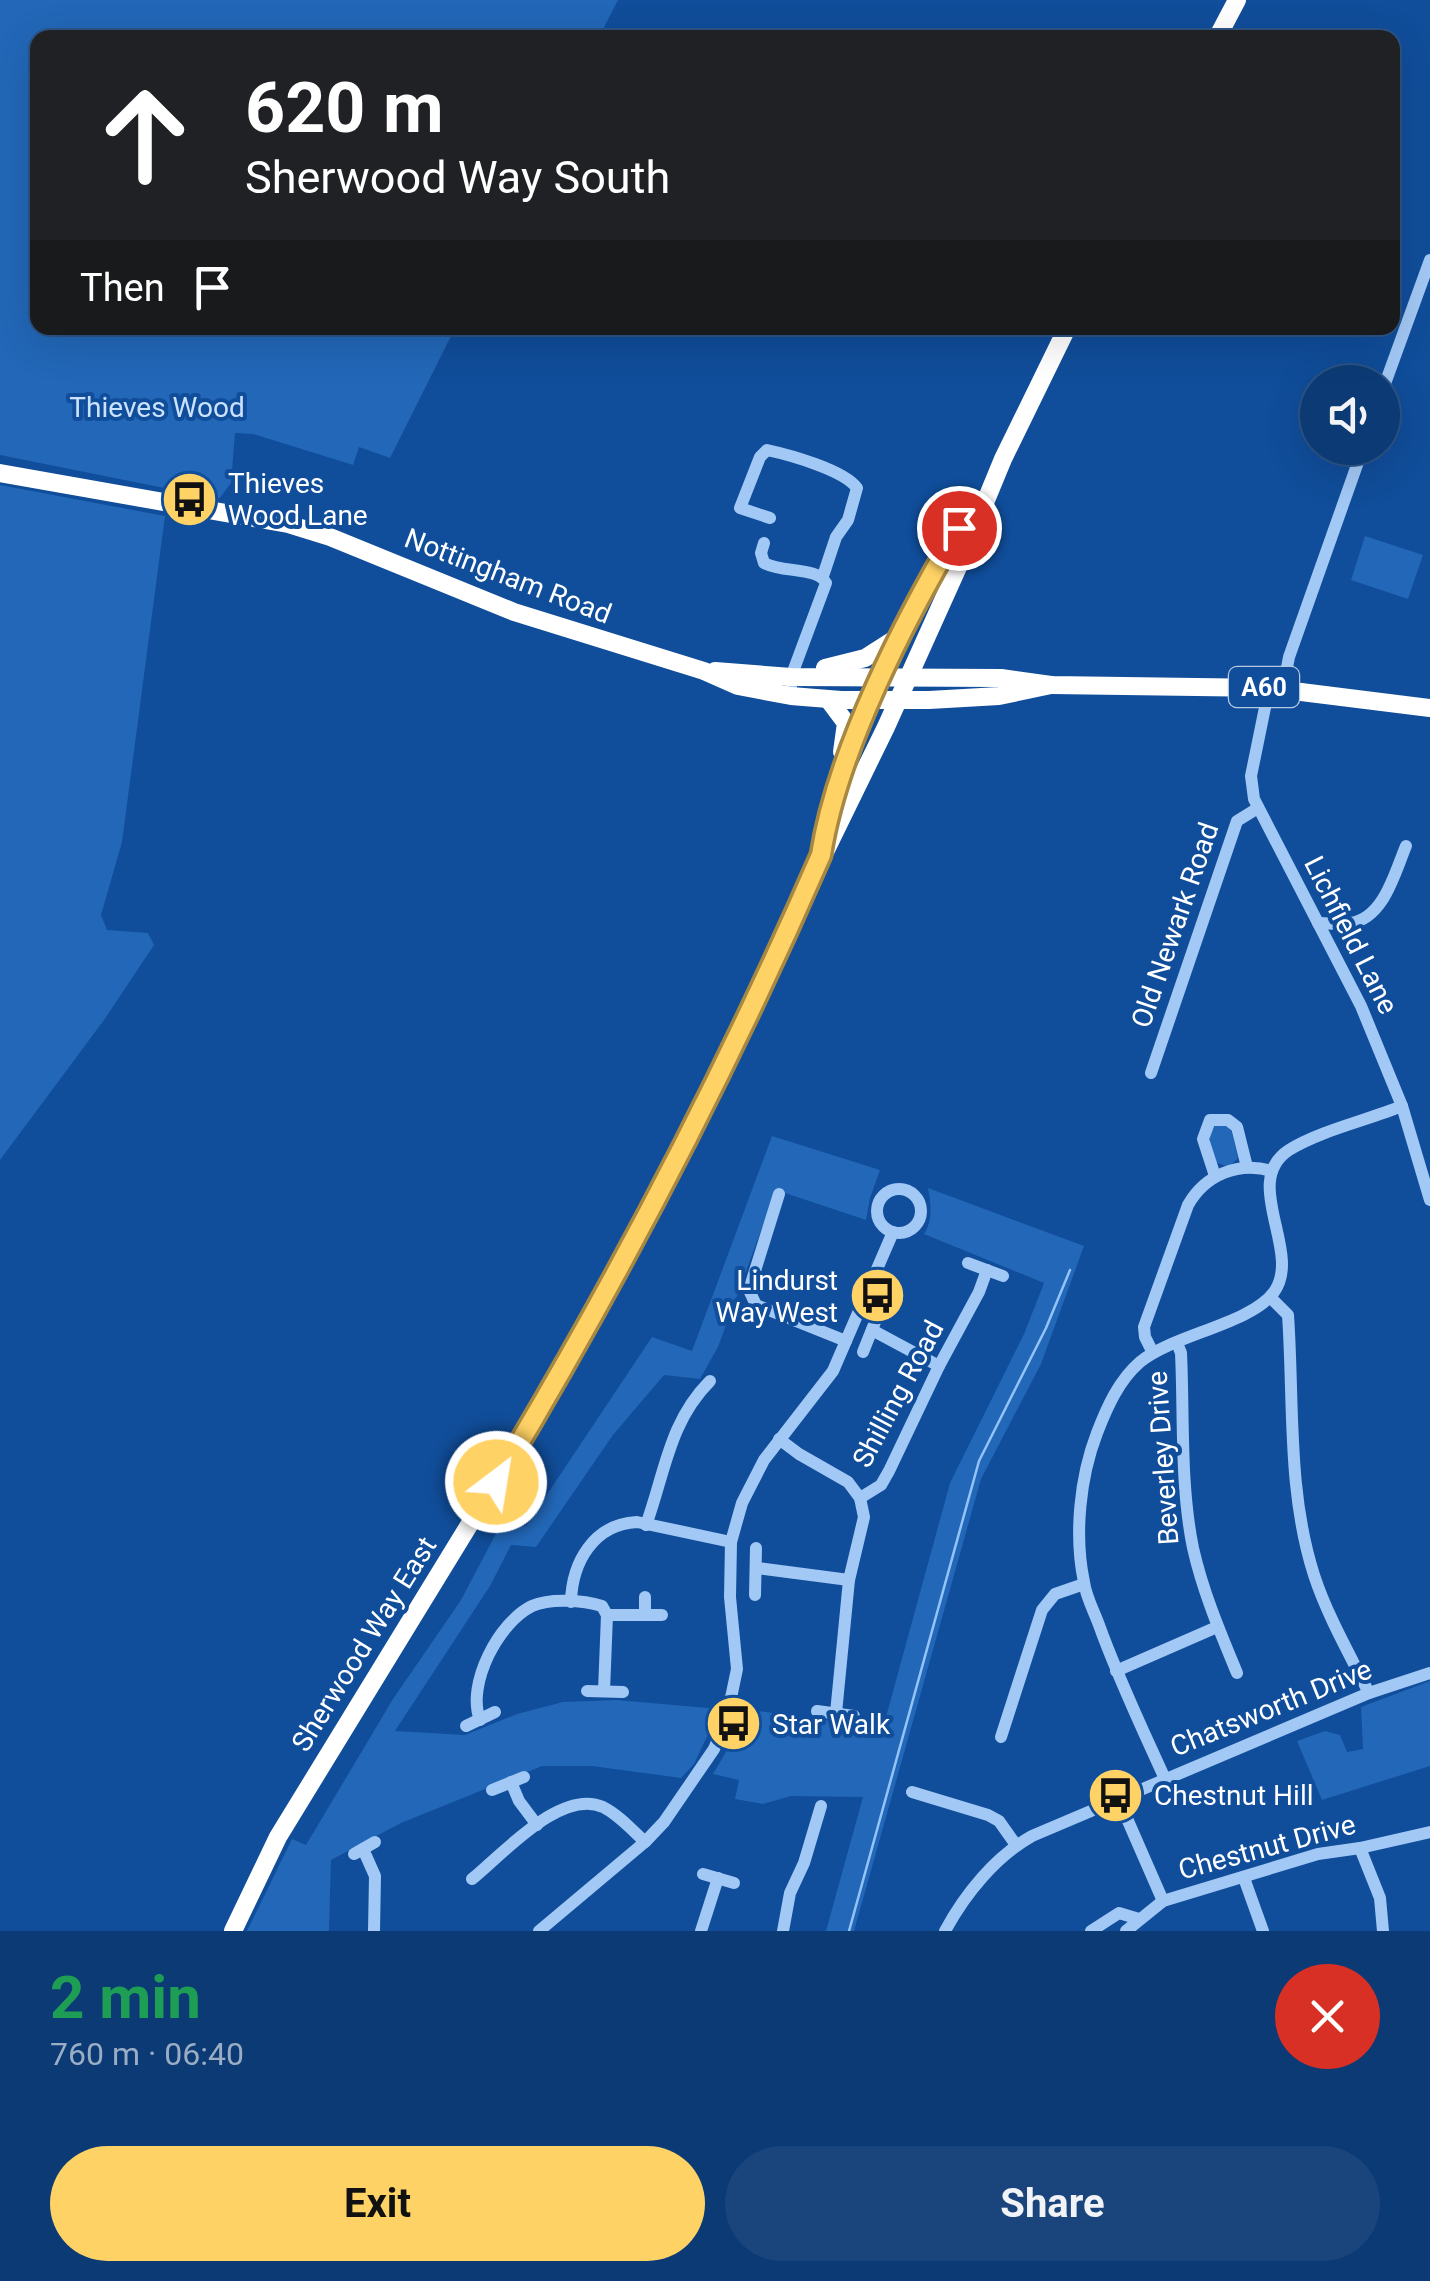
<!DOCTYPE html>
<html lang="en">
<head>
<meta charset="utf-8">
<style>
	:root { --surface:#0c3a74; --page:#1a457c; --text:#f1f3f6; --muted:#9aadc5; --line:#2c5486; --accent:#ffd266 }
	body { margin:0; font-family:Roboto,sans-serif; background:var(--page); color:var(--text); height:100vh; display:flex; flex-direction:column; font-size:38px; white-space:nowrap }
	* { box-sizing:border-box; margin:0 }
	p { font-size:32px; color:var(--muted) }
	.icon { flex:none; width:55px; height:55px; fill:none; stroke:currentColor; stroke-width:2; stroke-linecap:round; stroke-linejoin:round }
	.map { position:relative; height:1931px; overflow:hidden }
	.drawer { display:flex; flex-direction:column; background:var(--surface); flex:1 }
	.drawer>* { flex:none }
	.banner { position:absolute; left:30px; top:30px; width:1370px; height:305px; border-radius:20px; box-shadow:0 10px 40px #0002,0 0 0 2px var(--line); background:#202124; color:#fff; overflow:hidden }
	.buttons { position:absolute; left:1300px; top:365px; display:grid; gap:20px }
	.buttons a { display:grid; place-items:center; width:100px; height:100px; border-radius:50%; background:var(--surface); box-shadow:0 10px 40px #0002,0 0 0 2px var(--line); font-size:50px }
	.pin { position:absolute; display:grid; place-items:center; width:85px; height:85px; color:#fff; margin:-42px; border:5px solid #fff; border-radius:50%; box-shadow:0 2px 10px #0007 }
	.me { position:absolute; width:110px; margin:-55px; rotate:31deg; stroke-linejoin:round; filter:drop-shadow(0 0 8px #0008) }
	.turn { display:flex; align-items:center; gap:35px; height:210px; padding:0 50px; font-size:45px }
	.turn .icon { width:130px; height:130px; stroke-width:2.5 }
	.turn b { display:block; font-size:70px; line-height:85px }
	.then { display:flex; align-items:center; height:95px; padding:0 50px; background:#0003; gap:20px; font-size:38px }
	.round { display:grid; place-items:center; flex:none; width:105px; height:105px; border-radius:52px; background:var(--page) }
	.summary { display:flex; align-items:center; justify-content:space-between; height:170px; padding:0 50px }
	h1 { font-size:60px; font-weight:700; line-height:75px; color:#1e9e55 }
	.action { display:flex; gap:20px; margin-top:auto; padding:20px 50px }
	.action a { flex:1; height:115px; border-radius:60px; background:var(--accent); color:#111; font-size:40px; font-weight:700; line-height:115px; text-align:center }
	.action a+a { background:var(--page); color:var(--text) }
	.map>svg:first-child { display:block }
	.green { fill:#2267b8 }
	.lines { fill:none; stroke-linecap:round; stroke-linejoin:round }
	.stream { stroke:#94c3f8; stroke-width:2.5 }
	.minor { stroke:#a2c8f5; stroke-width:12 }
	.highway { stroke:#fff; stroke-width:18 }
	.route-casing { stroke:#a68842; stroke-width:25 }
	.route { stroke:#ffd266; stroke-width:18 }
	.labels { text-anchor:middle; dominant-baseline:central; stroke-width:8; stroke-linejoin:round; paint-order:stroke }
	.shield { fill:#104d9a; stroke:#b7cae1; stroke-width:2.5 }
	.shield-label { font-size:25px; font-weight:bold; fill:#fff }
	.park-label { font-size:28px; fill:#cbe2fe; stroke:#104d9a }
	.poi-label { font-size:28px; fill:#fff; stroke:#104d9a; text-anchor:start }
	.street-label { font-size:28px; fill:#fff; stroke:#104d9a }
</style>
</head>
<body>
<div class="map">
<svg width="1430" height="1931" viewBox="0 0 1430 1931">
	<rect width="100%" height="100%" fill="#104d9a"/>
	<!-- green -->
	<g class="green">
		<path d="M0,0H618L599,37L38,38V328H455L390,458L359,447L353,465L253,434L235,433L231,483L219,499L0,455Z"/>
		<path d="M0,485L165,516L122,842L101,915L107,930L148,933L154,945L104,1020L0,1160Z"/>
		<path d="M1365,536L1423,555L1408,599L1351,580Z"/>
		<path d="M1221,1123L1231,1129L1238,1158L1229,1167L1217,1163L1210,1145V1128Z"/>
		<path d="M772,1136L880,1170L870,1198L866,1220L776,1190L718,1347L700,1379L664,1375L613,1435L536,1547L511,1545L490,1586L395,1731L465,1735L517,1714L563,1702L616,1700L720,1709L694,1764L681,1778L592,1766H542L401,1823L331,1860L329,1931H247L292,1839L306,1845L393,1699L461,1600L501,1524L526,1526L652,1337L692,1351Z"/>
		<path d="M928,1188L1084,1246L1041,1364L981,1479L854,1931H826L863,1797L791,1796L763,1804L735,1799L739,1780L713,1774L730,1745L743,1709L883,1728L950,1483L1024,1334L1044,1283L924,1234C933,1220 931,1204 928,1188Z"/>
		<path d="M1430,1681V1766L1322,1800L1297,1741L1325,1731L1340,1735L1347,1752L1363,1749L1361,1707Z"/>
	</g>
	<g class="lines">
		<!-- stream -->
		<path class="stream" d="M849,1931L979,1461L1046,1328L1070,1270"/>
		<!-- minor -->
		<g class="minor">
			<path d="M1382,392L1430,260"/>
			<path d="M770,518L740,508L760,457L767,450C790,455 844,470 857,488L848,520L836,537L823,576"/>
			<path d="M764,543L761,553L764,563C783,573 818,567 826,583L791,677V696"/>
			<path d="M1269,688L1251,776L1254,799L1361,1006L1402,1106L1430,1200"/>
			<path d="M1283,689L1289,657L1363,448"/>
			<path d="M1318,923C1328,923 1341,925 1351,923C1384,918 1395,872 1406,846"/>
			<path d="M1151,1073L1237,821L1258,808"/>
			<path d="M1215,1176L1203,1139L1210,1120H1228L1237,1127L1247,1167"/>
			<circle cx="899" cy="1211" r="22"/>
			<path d="M779,1194L749,1290L756,1305L846,1341"/>
			<path d="M968,1263L1003,1276"/>
			<path d="M1270,1297L1288,1315C1294,1402 1287,1491 1314,1575C1327,1615 1350,1655 1369,1693"/>
			<path d="M872,1330L939,1366"/>
			<path d="M1177,1343L1181,1353C1184,1417 1180,1484 1193,1548C1203,1592 1220,1632 1237,1673"/>
			<path d="M863,1352L879,1312"/>
			<path d="M1153,1353L1145,1337L1144,1327L1188,1205C1205,1175 1238,1161 1272,1171"/>
			<path d="M779,1439L799,1454L848,1482L860,1498L864,1517L849,1580L836,1713"/>
			<path d="M860,1498L881,1485L889,1471L939,1366L979,1292L987,1270"/>
			<path d="M646,1525C665,1473 669,1422 710,1381"/>
			<path d="M757,1568L849,1580"/>
			<path d="M755,1595L756,1548"/>
			<path d="M571,1602C572,1562 594,1524 637,1522L731,1542"/>
			<path d="M645,1614V1597"/>
			<path d="M607,1615H662"/>
			<path d="M1116,1671L1217,1627"/>
			<path d="M587,1691L623,1692"/>
			<path d="M604,1691L607,1615"/>
			<path d="M817,1711L854,1716"/>
			<path d="M480,1720C466,1684 499,1622 532,1606C550,1598 583,1600 602,1606L607,1615"/>
			<path d="M466,1726L495,1712"/>
			<path d="M1001,1737L1042,1610L1055,1594L1084,1584"/>
			<path d="M1165,1779C1142,1728 1118,1678 1099,1625C1094,1611 1086,1597 1084,1582C1074,1535 1080,1477 1097,1433C1107,1407 1119,1380 1140,1362C1172,1335 1251,1324 1274,1292C1303,1252 1240,1182 1289,1150C1319,1131 1368,1120 1402,1106"/>
			<path d="M511,1782L519,1801L537,1825"/>
			<path d="M492,1790L524,1777"/>
			<path d="M912,1792L988,1815L999,1821L1016,1845"/>
			<path d="M1118,1798L1163,1901"/>
			<path d="M1360,1848L1380,1898L1383,1931"/>
			<path d="M363,1849L375,1876L374,1931"/>
			<path d="M354,1854L375,1842"/>
			<path d="M703,1874L734,1883"/>
			<path d="M1244,1878L1263,1931"/>
			<path d="M472,1879C503,1854 561,1788 603,1807C619,1815 632,1830 645,1842"/>
			<path d="M539,1931L645,1842L664,1822L714,1749L727,1717L737,1669L730,1597L731,1542L742,1503L764,1460L833,1371L893,1232"/>
			<path d="M701,1931L718,1878"/>
			<path d="M783,1931L790,1893L804,1863L821,1806"/>
			<path d="M945,1931C965,1894 995,1857 1032,1836L1369,1693L1430,1673"/>
			<path d="M1091,1931L1119,1913L1139,1919"/>
			<path d="M1126,1931L1163,1901L1318,1854L1360,1848L1430,1832"/>
		</g>
		<!-- highway -->
		<g class="highway">
			<path d="M1217,38L1237,0"/>
			<path d="M0,473L288,524L330,537L514,612L704,671L738,686L791,696L841,700H929L999,696L1051,685"/>
			<path d="M825,668L865,658L901,635"/>
			<path d="M715,671L791,677L1001,678L1051,685L1269,688L1430,708"/>
			<path d="M828,699L846,723L842,752"/>
			<path d="M824,835C828,808 841,780 850,754C884,665 926,581 977,500"/>
			<path d="M233,1931L278,1837L553,1388L659,1192L886,727L963,556L1003,459L1067,328"/>
		</g>
	</g>
	<g class="lines">
		<defs>
			<path id="route" d="M496,1482C617,1281 727,1071 821,855C837,751 905,619 959,528"/>
		</defs>
		<!-- route casing -->
		<use href="#route" class="route-casing"/>
		<!-- route -->
		<use href="#route" class="route"/>
	</g>
	<!-- icons -->
	<defs>
		<symbol id="bus-disc" viewBox="-11 -11 22 22"><circle r="9.5" fill="#ffd266" stroke="#104d9a"/><path d="M-5-6H5V4H4V6H2V4H-2V6H-4V4H-5ZM-3.5-4V0h7V-4ZM-3.5 1.2v1.5H-2V1.2ZM2 1.2v1.5H3.5V1.2Z" fill="#111"/></symbol>
	</defs>
	<g fill-rule="evenodd">
		<use href="#bus-disc" x="158" y="468" width="63" height="63"/>
		<use href="#bus-disc" x="846" y="1264" width="63" height="63"/>
		<use href="#bus-disc" x="702" y="1692" width="63" height="63"/>
		<use href="#bus-disc" x="1084" y="1764" width="63" height="63"/>
	</g>
	<g class="labels">
		<!-- shield labels -->
		<rect class="shield" x="1229" y="667" width="70" height="40" rx="8"/>
		<g class="shield-label">
			<text x="1264" y="687">A60</text>
		</g>
		<!-- park labels -->
		<g class="park-label">
			<text x="157" y="407">Thieves Wood</text>
		</g>
		<!-- poi labels -->
		<g class="poi-label">
			<text x="228" y="483">Thieves<tspan x="228" dy="32">Wood Lane</tspan></text>
			<text x="838" y="1280" text-anchor="end">Lindurst<tspan x="838" dy="32">Way West</tspan></text>
			<text x="772" y="1724">Star Walk</text>
			<text x="1154" y="1795">Chestnut Hill</text>
		</g>
		<!-- street labels -->
		<g class="street-label">
			<text transform="translate(508 576) rotate(21)">Nottingham Road</text>
			<text transform="translate(1175 925) rotate(-71)">Old Newark Road</text>
			<text transform="translate(1351 935) rotate(63)">Lichfield Lane</text>
			<text transform="translate(898 1394) rotate(-62)">Shilling Road</text>
			<text transform="translate(1163 1458) rotate(-94)">Beverley Drive</text>
			<text transform="translate(364 1644) rotate(-58)">Sherwood Way East</text>
			<text transform="translate(1271 1708) rotate(-22)">Chatsworth Drive</text>
			<text transform="translate(1267 1847) rotate(-15)">Chestnut Drive</text>
		</g>
	</g>
</svg>
<div class="buttons">
<a><svg class="icon" aria-label="sound" viewBox="0 0 24 24"><path d="M4 9h4l5-4v14l-5-4H4zM17 9q2 3 0 6"/></svg></a>
</div>
<div class="pin" style="left:959px;top:528px;background:#d93025"><svg class="icon" aria-label="arrive" viewBox="0 0 24 24"><path d="M6 21V4h12l-3 4 3 4H6"/></svg></div>
<svg class="me" style="left:496px;top:1482px" viewBox="-20 -20 40 40"><circle r="17" fill="#ffd266" stroke="#fff" stroke-width="3"/><path d="M0-11L8 9 0 5-8 9z" fill="#fff"/></svg>
<div class="banner">
<div class="turn"><svg class="icon" aria-label="ahead" viewBox="0 0 24 24"><path d="M12 20V5M6 11l6-6 6 6"/></svg><div><b>620 m</b>Sherwood Way South</div></div>
<div class="then">Then<svg class="icon" aria-label="arrive" viewBox="0 0 24 24"><path d="M6 21V4h12l-3 4 3 4H6"/></svg></div>
</div>
</div>
<section class="drawer">
<div class="summary"><div><h1>2 min</h1><p>760 m · 06:40</p></div><a class="round" style="background:#d93025;color:#fff"><svg class="icon" aria-label="close" viewBox="0 0 24 24"><path d="M6 6l12 12M18 6L6 18"/></svg></a></div>
<div class="action"><a>Exit</a><a>Share</a></div>
</section>
</body>
</html>
